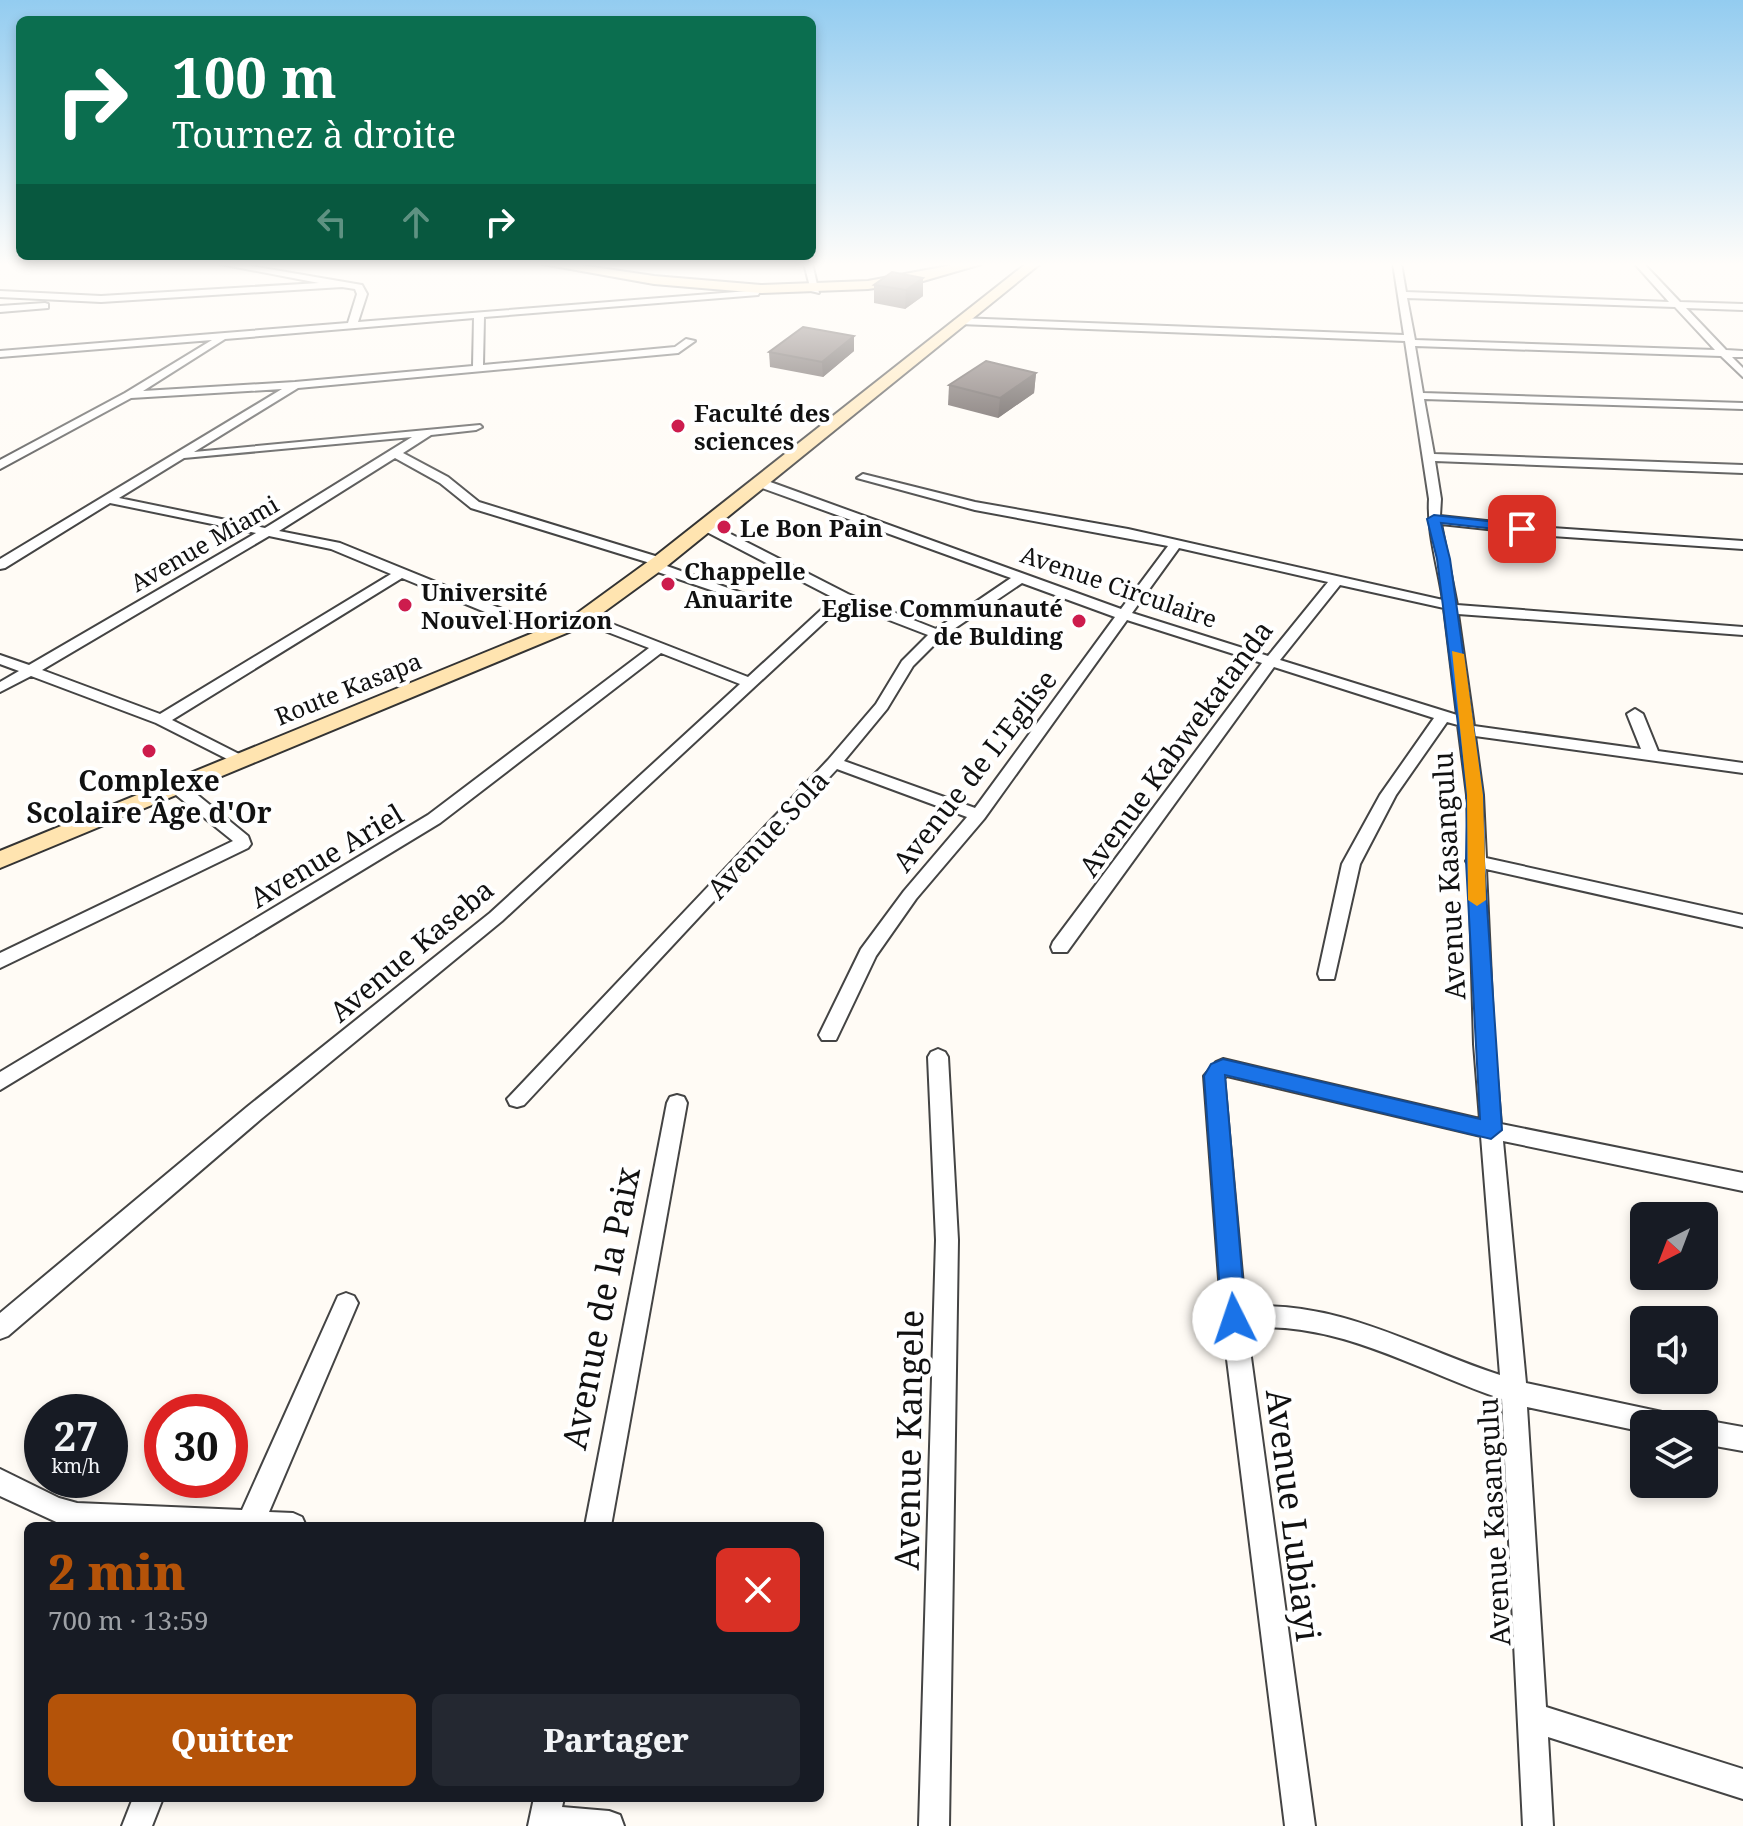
<!DOCTYPE html>
<html lang="fr">
<head>
<meta charset="utf-8">
<style>
	:root { --surface:#171b24; --page:#242831; --text:#f1f3f6; --muted:#9ea1a6; --accent:#b45309 }
	body { margin:0; font-family:"Noto Serif",serif; background:var(--page); color:var(--text); height:100vh; display:flex; flex-direction:column; font-size:30px; white-space:nowrap }
	* { box-sizing:border-box; margin:0 }
	p { font-size:26px; color:var(--muted) }
	.icon { flex:none; width:44px; height:44px; fill:none; stroke:currentColor; stroke-width:2; stroke-linecap:round; stroke-linejoin:round }
	.map { position:relative; flex:1; overflow:hidden }
	.side { position:absolute; left:24px; top:1522px; width:800px; height:280px; display:flex; flex-direction:column; background:var(--surface); border-radius:12px; box-shadow:0 4px 12px #0003 }
	.side>* { flex:none }
	.top-card { position:absolute; left:16px; top:16px; width:800px; height:244px; border-radius:12px; box-shadow:0 4px 12px #0003; background:#0b6e4f; color:#fff; overflow:hidden }
	.needle { width:52px; rotate:222deg }
	.buttons { position:absolute; left:1630px; top:1202px; display:grid; gap:16px }
	.buttons a { display:grid; place-items:center; width:88px; height:88px; border-radius:12px; background:var(--surface); box-shadow:0 4px 12px #0003; font-size:40px }
	.speed { position:absolute; left:24px; top:1394px; display:flex; gap:16px; font-size:40px; font-weight:700; text-align:center }
	.speed>* { display:grid; place-content:center; width:104px; height:104px; border-radius:50%; background:var(--surface); box-shadow:0 4px 12px #0003; line-height:1 }
	.speed small { font-size:20px; font-weight:400 }
	.speed .limit { border:12px solid #d22; background:#fff; color:#111 }
	.pin { position:absolute; display:grid; place-items:center; width:68px; height:68px; color:#fff; margin:-34px; border-radius:16px; box-shadow:0 4px 12px #0006 }
	.me { position:absolute; width:88px; margin:-44px; rotate:356deg; stroke-linejoin:round; filter:drop-shadow(0 0 6px #0008) }
	.turn { display:flex; align-items:center; gap:28px; height:168px; padding:0 24px; font-size:36px }
	.turn .icon { width:104px; height:104px; stroke-width:2.5 }
	.turn b { display:block; font-size:56px; line-height:68px }
	.lanes { display:flex; align-items:center; height:76px; padding:0 24px; background:#0003; justify-content:center; gap:40px; direction:ltr }
	.lanes .off { opacity:.35 }
	.round { display:grid; place-items:center; flex:none; width:84px; height:84px; border-radius:12px; background:var(--page) }
	.overview { display:flex; align-items:center; justify-content:space-between; height:136px; padding:0 24px }
	h1 { font-size:48px; font-weight:800; line-height:60px; color:var(--accent) }
	.button { display:flex; gap:16px; margin-top:auto; padding:16px 24px }
	.button a { flex:1; height:92px; border-radius:12px; background:var(--accent); color:#fff; font-size:32px; font-weight:800; line-height:92px; text-align:center }
	.button a+a { background:var(--page); color:var(--text) }
	.map>svg:first-child { display:block }
	.lines { fill:none; stroke-linecap:round; stroke-linejoin:round }
	.street-casing { stroke:#444; stroke-width:4 }
	.secondary-casing { stroke:#333; stroke-width:4 }
	.street { fill:#fff; fill-rule:evenodd }
	.secondary { fill:#ffe4b0; fill-rule:evenodd }
	.wall { fill:#4e4341 }
	.shaded-wall { fill:#403735 }
	.building { fill:#5b4e4c; stroke:#403735; stroke-width:2 }
	.route { fill:#1a73e8; stroke:#114b97; stroke-width:2 }
	.slow { fill:#f59e0b }
	.poi-dot { fill:#cd1c4d; stroke:#fff; stroke-width:3 }
	.labels { text-anchor:middle; dominant-baseline:central; stroke-width:8; stroke-linejoin:round; paint-order:stroke }
	.far-poi-label { font-size:24px; font-weight:bold; fill:#111; stroke:#fff; text-anchor:start }
	.far-street-label { font-size:24px; fill:#111; stroke:#fff }
	.street-label { font-size:28px; fill:#111; stroke:#fff }
	.poi-label { font-size:28px; font-weight:bold; fill:#111; stroke:#fff }
	.near-street-label { font-size:34px; fill:#111; stroke:#fff }
</style>
</head>
<body>
<div class="map">
<svg width="1743" height="1826" viewBox="0 0 1743 1826">
	<rect width="100%" height="100%" fill="#fffbf5"/>
	<g class="lines">
		<defs>
			<g id="street">
				<path d="M215,263H234L362,285L367,294L358,322L761,290L758,295L484,317L483,365L675,347L686,339L695,341L678,353L298,388L194,452L480,425L482,427L476,430L431,435L403,453L448,477L479,502L665,559L667,562L664,565L764,601L762,604H752L649,569L650,563L471,508L440,483L395,458L279,531L340,543L556,631V637H546L402,578L172,720L245,757L247,760L245,763L239,765L156,723L31,676L0,692V682L19,671L0,664V655L29,665L256,533L110,503L5,568L0,569V559L282,389L131,398L0,469V460L125,393L212,340L0,357V351L348,323L357,294L355,289L342,287L101,302L0,297V291L101,296L319,283ZM474,318L473,366L295,382L143,391L225,339ZM412,437L265,528L119,498L184,458ZM269,536L331,549L391,574L160,714L42,670Z"/>
				<path d="M804,263H812L819,293L811,291Z"/>
				<path d="M1393,263H1401L1406,292L1669,302L1634,263H1643L1680,302L1743,304V310L1686,308L1726,350L1743,351V357H1732L1743,368V377L1721,356L1415,346L1423,393L1743,403V409L1424,399L1434,454L1743,465V473L1435,461L1441,499L1440,516L1552,528L1743,541V549L1552,536L1441,524L1457,605L1743,627V635L1458,614L1474,726L1641,749L1627,714L1635,709L1643,714L1658,751L1743,763V773L1475,736L1483,795L1486,858L1743,915V927L1486,869L1494,1044L1501,1124L1743,1173V1191L1503,1141L1526,1383L1662,1412L1671,1416L1675,1424H1644V1432L1527,1407L1546,1707L1743,1769V1799L1548,1737L1553,1826H1523L1502,1399C1419,1371 1337,1320 1247,1328L1315,1826H1285L1222,1319L1204,1076L1216,1062L1223,1059L1480,1119L1474,1044L1469,865L1466,861L1469,857L1467,795L1458,725L1447,722L1396,795L1360,864L1334,979H1320L1318,974L1342,864L1380,795L1434,718L1274,667L1067,952H1053L1051,947L1053,942L1262,663L1127,620L984,819L916,899L876,956L836,1040H822L819,1035L861,949L904,891L967,817L837,769L524,1105L517,1107L510,1105L507,1099L828,760L876,704L902,661L928,635L845,603L502,921L261,1119L8,1336L0,1339V1313L247,1107L490,913L740,684L661,653L440,823L0,1090V1072L428,815L649,648L579,621V615H589L748,677L834,598L701,529V523H709L848,594L936,629L1011,578L754,485V479H762L1121,609L1168,546L975,510L857,478L863,474L975,502L1128,529L1443,600C1438,567 1427,532 1429,499L1405,341L959,324L954,321L959,318L1404,335ZM1407,298L1675,307L1715,350L1415,340ZM1179,548L1328,582L1268,656L1132,613ZM1022,583L1115,617L975,808L844,761L887,709L913,666L942,637ZM1340,585L1444,608L1457,715L1280,660ZM1227,1076L1481,1136L1500,1375C1417,1348 1336,1299 1245,1307L1224,1078Z"/>
				<path d="M45,303L48,304V308L0,312V306Z"/>
				<path d="M177,782L183,783L248,836L251,844L248,848L0,968V953L233,841L171,791L169,787Z"/>
				<path d="M938,1049L945,1052L948,1057L958,1240L949,1826H919L936,1240L928,1057L931,1052Z"/>
				<path d="M677,1095L684,1097L687,1103L611,1526H585L667,1103L670,1097Z"/>
				<path d="M346,1293L354,1296L358,1303L269,1512L293,1513L302,1517L306,1526H65L0,1496V1469L59,1498L77,1503L242,1510L338,1296Z"/>
				<path d="M1704,1420L1743,1427V1451L1704,1444V1424H1695Z"/>
				<path d="M133,1798H163L152,1826H122Z"/>
				<path d="M534,1798H564L562,1807L609,1811L620,1815L624,1826H528Z"/>
			</g>
			<g id="secondary">
				<path d="M537,263H566L654,276L761,285L868,281L963,263H985L923,281L868,289L761,293L654,284Z"/>
				<path d="M1027,263H1041L667,566L586,625L0,868V851L572,617L653,558Z"/>
			</g>
		</defs>
		<!-- street casing -->
		<use href="#street" class="street-casing"/>
		<!-- secondary casing -->
		<use href="#secondary" class="secondary-casing"/>
		<!-- street -->
		<use href="#street" class="street"/>
		<!-- secondary -->
		<use href="#secondary" class="secondary"/>
	</g>
	<!-- wall -->
	<g class="wall">
		<path d="M923,278V296L905,309L874,303V285Z"/>
		<path d="M854,336V351L823,377L770,367L769,352Z"/>
		<path d="M1036,373L1034,393L998,418L948,405L949,385Z"/>
	</g>
	<!-- shaded-wall -->
	<g class="shaded-wall">
		<path d="M923,278V296L905,309L906,290Z"/>
		<path d="M854,336V351L823,377L822,362Z"/>
		<path d="M1036,373L1034,393L998,418L1000,398Z"/>
	</g>
	<!-- building -->
	<g class="building">
		<path d="M892,272L923,278L906,290L874,285Z"/>
		<path d="M803,327L854,336L822,362L769,352Z"/>
		<path d="M986,361L1036,373L1000,398L949,385Z"/>
	</g>
	<!-- sky -->
	<linearGradient id="sky" x2="0" y2="1"><stop stop-color="#93ccf0"/><stop offset="0.51" stop-color="#fffdfa"/><stop offset="1" stop-color="#fffdfa" stop-opacity="0"/></linearGradient>
	<rect width="1743" height="519" fill="url(#sky)"/>
	<!-- route -->
	<path class="route" d="M1434,515L1522,525L1529,529L1522,532L1441,523L1450,559L1483,795L1484,861L1502,1130L1491,1139L1225,1075L1246,1319L1242,1327L1234,1330L1225,1327L1222,1319L1204,1076L1211,1064L1223,1059L1480,1119L1466,861L1467,795L1437,559L1427,519Z"/>
	<!-- slow -->
	<path class="slow" d="M1452,651L1464,654L1483,795L1486,900L1477,906L1468,900L1467,795Z"/>
	<!-- markers -->
	<g class="poi-dot">
		<circle cx="678" cy="426" r="8"/>
		<circle cx="724" cy="527" r="8"/>
		<circle cx="668" cy="584" r="8"/>
		<circle cx="405" cy="605" r="8"/>
		<circle cx="1079" cy="621" r="8"/>
		<circle cx="149" cy="751" r="8"/>
	</g>
	<g class="labels">
		<!-- far-poi labels -->
		<g class="far-poi-label">
			<text x="694" y="412">Faculté des<tspan x="694" dy="28">sciences</tspan></text>
			<text x="740" y="527">Le Bon Pain</text>
			<text x="684" y="570">Chappelle<tspan x="684" dy="28">Anuarite</tspan></text>
			<text x="421" y="591">Université<tspan x="421" dy="28">Nouvel Horizon</tspan></text>
			<text x="1063" y="607" text-anchor="end">Eglise Communauté<tspan x="1063" dy="28">de Bulding</tspan></text>
		</g>
		<!-- far-street labels -->
		<g class="far-street-label">
			<text transform="translate(204 543) rotate(-30)">Avenue Miami</text>
			<text transform="translate(1119 586) rotate(19)">Avenue Circulaire</text>
			<text transform="translate(348 688) rotate(-22)">Route Kasapa</text>
		</g>
		<!-- street labels -->
		<g class="street-label">
			<text transform="translate(1175 748) rotate(-54)">Avenue Kabwekatanda</text>
			<text transform="translate(974 770) rotate(-52)">Avenue de L'Eglise</text>
			<text transform="translate(767 834) rotate(-47)">Avenue Sola</text>
			<text transform="translate(326 855) rotate(-31)">Avenue Ariel</text>
			<text transform="translate(1448 876) rotate(-93)">Avenue Kasangulu</text>
			<text transform="translate(411 950) rotate(-40)">Avenue Kaseba</text>
			<text transform="translate(1493 1522) rotate(-93)">Avenue Kasangulu</text>
		</g>
		<!-- poi labels -->
		<g class="poi-label">
			<text x="149" y="780">Complexe<tspan x="149" dy="32">Scolaire Âge d'Or</tspan></text>
		</g>
		<!-- near-street labels -->
		<g class="near-street-label">
			<text transform="translate(600 1308) rotate(-79)">Avenue de la Paix</text>
			<text transform="translate(908 1440) rotate(-89)">Avenue Kangele</text>
			<text transform="translate(1294 1515) rotate(83)">Avenue Lubiayi</text>
		</g>
	</g>
</svg>
<div class="buttons">
<a><svg class="needle" viewBox="-14 -14 28 28"><path d="M0-13l5 13h-10z" fill="#e53935"/><path d="M0 13l5-13h-10z" fill="#9ea1a6"/></svg></a>
<a><svg class="icon" aria-label="sound" viewBox="0 0 24 24"><path d="M4 9h4l5-4v14l-5-4H4zM17 9q2 3 0 6"/></svg></a>
<a><svg class="icon" aria-label="layers" viewBox="0 0 24 24"><path d="M12 4l9 5-9 5-9-5zM3 14l9 5 9-5"/></svg></a>
</div>
<div class="speed"><div>27<small>km/h</small></div><div class="limit">30</div></div>
<div class="pin" style="left:1522px;top:529px;background:#d93025"><svg class="icon" aria-label="arrive" viewBox="0 0 24 24"><path d="M6 21V4h12l-3 4 3 4H6"/></svg></div>
<svg class="me" style="left:1234px;top:1319px" viewBox="-20 -20 40 40"><circle r="19" fill="#fff"/><path d="M0-13L10 11 0 6-10 11z" fill="#1a73e8"/></svg>
<div class="top-card">
<div class="turn"><svg class="icon" aria-label="right" viewBox="0 0 24 24"><path d="M7 20v-9h11M14 6l5 5-5 5"/></svg><div><b>100 m</b>Tournez à droite</div></div>
<div class="lanes"><svg class="icon off" aria-label="left" viewBox="0 0 24 24"><path d="M17 20v-9H6M10 6l-5 5 5 5"/></svg><svg class="icon off" aria-label="ahead" viewBox="0 0 24 24"><path d="M12 20V5M6 11l6-6 6 6"/></svg><svg class="icon" aria-label="right" viewBox="0 0 24 24"><path d="M7 20v-9h11M14 6l5 5-5 5"/></svg></div>
</div>
<section class="side">
<div class="overview"><div><h1>2 min</h1><p>700 m · 13:59</p></div><a class="round" style="background:#d93025;color:#fff"><svg class="icon" aria-label="close" viewBox="0 0 24 24"><path d="M6 6l12 12M18 6L6 18"/></svg></a></div>
<div class="button"><a>Quitter</a><a>Partager</a></div>
</section>
</div>
</body>
</html>
